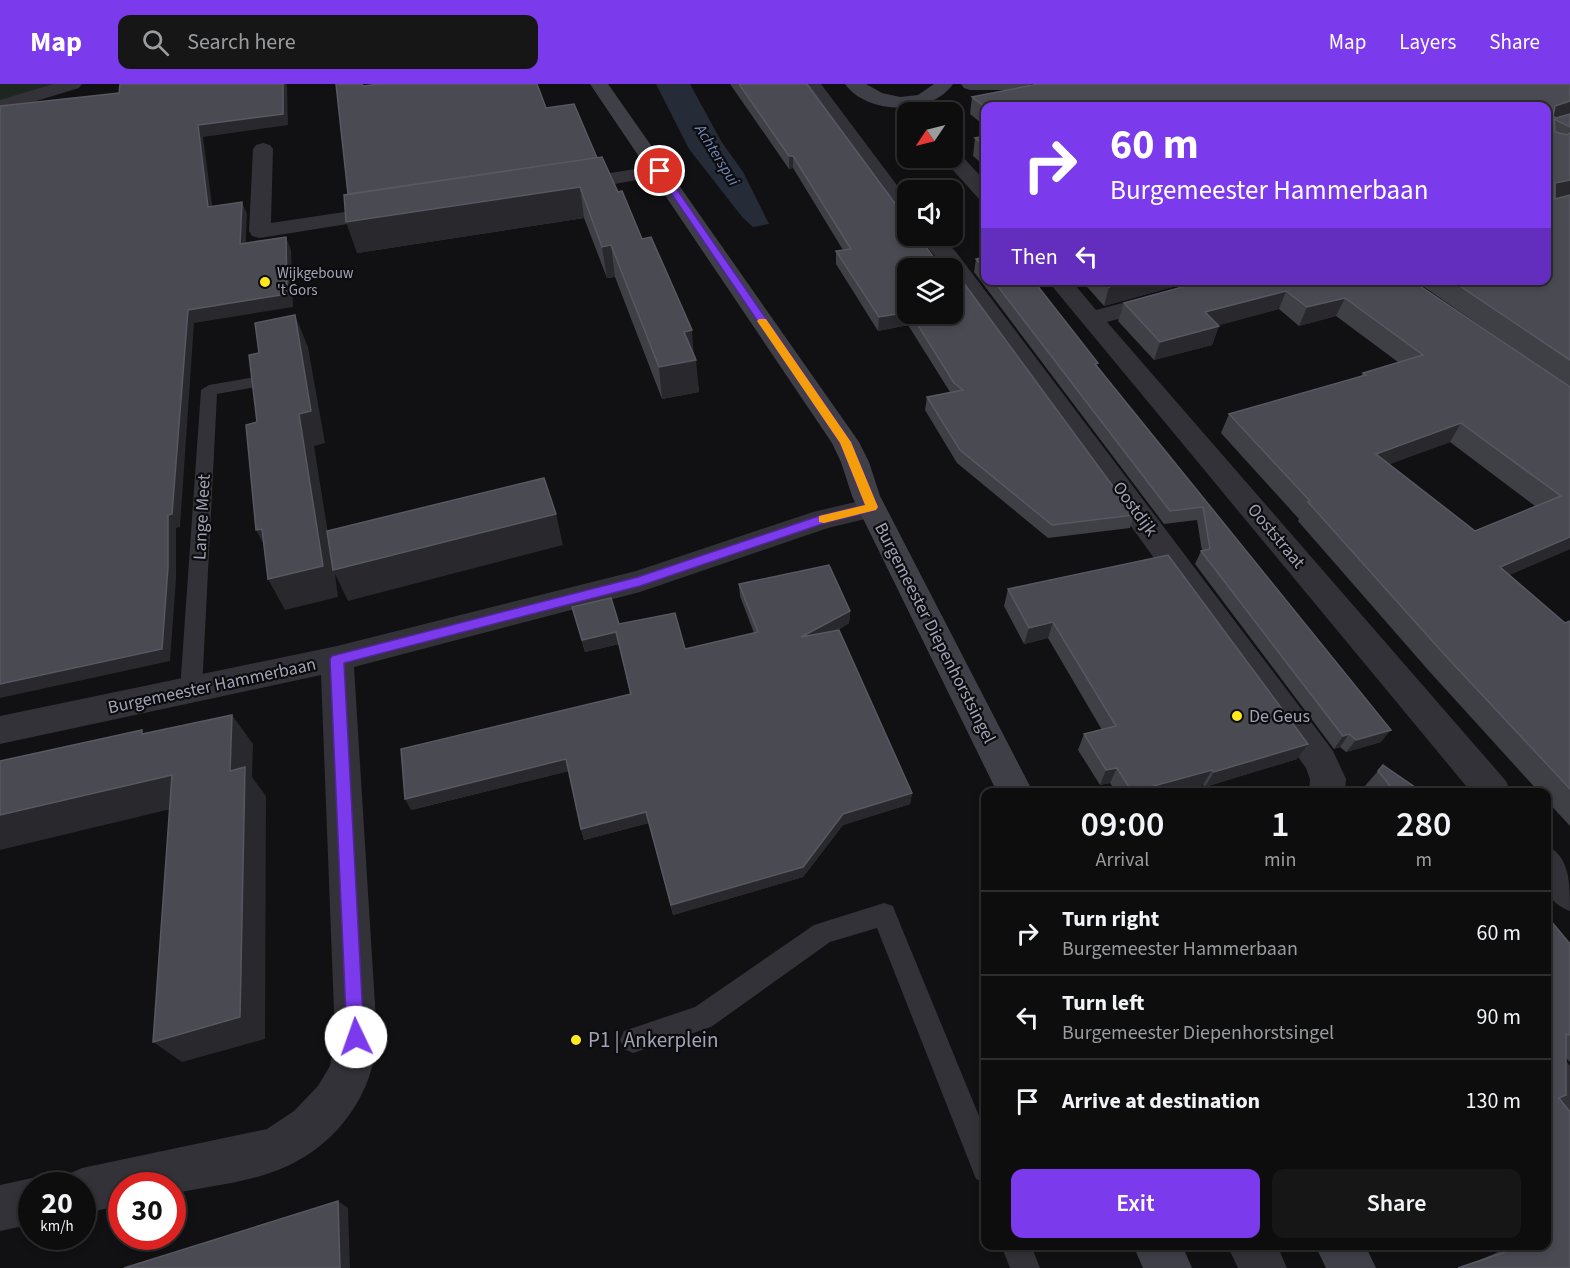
<!DOCTYPE html>
<html lang="en">
<head>
<meta charset="utf-8">
<style>
	:root { --surface:#0d0d0e; --page:#161617; --text:#f1f3f6; --muted:#9a9c9e; --line:#2d2d2e; --accent:#7c3aed }
	body { margin:0; font-family:"Source Sans 3",sans-serif; background:var(--page); color:var(--text); height:100vh; display:flex; flex-direction:column; font-size:22px; white-space:nowrap }
	* { box-sizing:border-box; margin:0 }
	p { font-size:20px; color:var(--muted) }
	.icon { flex:none; width:33px; height:33px; fill:none; stroke:currentColor; stroke-width:2; stroke-linecap:round; stroke-linejoin:round }
	.map { position:relative; flex:1; overflow:hidden }
	.details { position:absolute; left:981px; top:704px; width:570px; height:462px; display:flex; flex-direction:column; background:var(--surface); border-radius:12px; box-shadow:0 3px 9px #0003,0 0 0 2px var(--line) }
	.details>* { flex:none }
	.top-card { position:absolute; left:981px; top:18px; width:570px; height:183px; border-radius:12px; box-shadow:0 3px 9px #0003,0 0 0 2px var(--line); background:#7c3aed; color:#fff; overflow:hidden }
	.needle { width:39px; rotate:235deg }
	.tools { position:absolute; left:897px; top:18px; display:grid; gap:12px }
	.tools a { display:grid; place-items:center; width:66px; height:66px; border-radius:12px; background:var(--surface); box-shadow:0 3px 9px #0003,0 0 0 2px var(--line); font-size:30px }
	.speed { position:absolute; left:18px; top:1088px; display:flex; gap:12px; font-size:30px; font-weight:700; text-align:center }
	.speed>* { display:grid; place-content:center; width:78px; height:78px; border-radius:50%; background:var(--surface); box-shadow:0 3px 9px #0003,0 0 0 2px var(--line); line-height:1 }
	.speed small { font-size:15px; font-weight:400 }
	.speed .limit { border:9px solid #d22; background:#fff; color:#111 }
	.pin { position:absolute; display:grid; place-items:center; width:51px; height:51px; color:#fff; margin:-26px; border:3px solid #fff; border-radius:50%; box-shadow:0 2px 6px #0007 }
	.me { position:absolute; width:66px; margin:-33px; rotate:357deg; stroke-linejoin:round; filter:drop-shadow(0 0 4px #0008) }
	.turn { display:flex; align-items:center; gap:21px; height:126px; padding:0 30px; font-size:27px }
	.turn .icon { width:78px; height:78px; stroke-width:2.5 }
	.turn b { display:block; font-size:42px; line-height:51px }
	.then { display:flex; align-items:center; height:57px; padding:0 30px; background:#0003; gap:12px; font-size:22px }
	.eta { display:flex; justify-content:space-evenly; align-items:center; height:102px; text-align:center }
	.eta b { font-size:36px; font-weight:600; line-height:42px }
	.button { display:flex; gap:12px; margin-top:auto; padding:12px 30px }
	.button a { flex:1; height:69px; border-radius:12px; background:var(--accent); color:#fff; font-size:24px; font-weight:600; line-height:69px; text-align:center }
	.button a+a { background:var(--page); color:var(--text) }
	ul { padding:0; list-style:none }
	li { display:flex; align-items:center; gap:18px; height:84px; padding:0 30px; border-top:2px solid var(--line) }
	li div { flex:1 }
	li b { display:block; font-size:22px }
	li em { font-style:normal }
	header { display:flex; align-items:center; gap:36px; box-sizing:border-box; height:84px; padding:0 30px; background:var(--accent); color:#fff }
	header strong { font-size:28px }
	nav { display:flex; gap:33px; margin-inline-start:auto; font-size:21px }
	.search { width:420px; height:54px; background:var(--page); display:flex; align-items:center; gap:15px; box-sizing:border-box; padding:0 21px; border-radius:12px; color:var(--muted); font-size:22px }
	.map>svg:first-child { display:block }
	.green { fill:#1d2620 }
	.water { fill:#262c37 }
	.lines { fill:none; stroke-linecap:round; stroke-linejoin:round }
	.lane { fill:#323238; fill-rule:evenodd }
	.street { fill:#323238; fill-rule:evenodd }
	.secondary { fill:#3f3f48; fill-rule:evenodd }
	.wall { fill:#3f3f46; fill-rule:evenodd }
	.shaded-wall { fill:#28282d }
	.building { fill:#4a4a52; stroke:#585862; stroke-width:1.5; fill-rule:evenodd }
	.route { fill:#7c3aed; stroke:#51269a; stroke-width:1.5 }
	.slow { fill:#f59e0b }
	.poi-dot { fill:#ffe91d; stroke:#0c0c0e; stroke-width:2 }
	.labels { text-anchor:middle; dominant-baseline:central; stroke-width:4.5; stroke-linejoin:round; paint-order:stroke }
	.far-poi-label { font-size:15px; fill:#a1a2b5; stroke:#0c0c0e; text-anchor:start }
	.far-water-label { font-size:16px; font-style:italic; fill:#7487b4; stroke:#0c0c0e }
	.street-label { font-size:18px; fill:#a1a2b5; stroke:#0c0c0e }
	.poi-label { font-size:18px; fill:#a1a2b5; stroke:#0c0c0e; text-anchor:start }
	.near-poi-label { font-size:21px; fill:#a1a2b5; stroke:#0c0c0e; text-anchor:start }
</style>
</head>
<body>
<header>
<strong>Map</strong>
<div class="search"><svg class="icon" aria-label="search" viewBox="0 0 24 24"><circle cx="10" cy="10" r="6"/><path d="M15 15l6 6"/></svg>Search here</div>
<nav><a>Map</a><a>Layers</a><a>Share</a></nav>
</header>
<div class="map">
<svg width="1570" height="1184" viewBox="0 0 1570 1184">
	<rect width="100%" height="100%" fill="#111113"/>
	<!-- green -->
	<path class="green" d="M0,0H56L0,17Z"/>
	<!-- water -->
	<path class="water" d="M656,0H690L721,57L743,88L769,140L753,143L743,134L689,65Z"/>
	<g class="lines">
		<!-- lane -->
		<g class="lane">
			<path d="M255,293L263,298L261,302L217,310L202,606L199,612L191,614L183,612L180,606L201,306L209,301Z"/>
			<path d="M884,819L893,822L896,830L986,1049V1099L976,1095L877,844L830,858L711,943L633,969L624,965L620,956L624,947L695,923L814,841Z"/>
			<path d="M1001,1161H1031L1040,1184H1010Z"/>
		</g>
		<!-- street -->
		<g class="street">
			<path d="M53,0H82L79,4L0,28V16Z"/>
			<path d="M803,0H821L908,116V138L900,137Z"/>
			<path d="M912,12L919,14L924,28H908V31L903,18L905,14Z"/>
			<path d="M263,59L270,61L273,65L271,139L391,121L399,122L402,127L399,132L391,133L260,154L252,152L249,147L253,65L256,61Z"/>
			<path d="M952,67L959,69L986,98V117L979,115L942,74H952Z"/>
			<path d="M660,81L667,83L670,87L667,91L567,108L560,106L557,102L560,98L567,96Z"/>
			<path d="M918,152H941L956,168L1333,667L1346,695L1345,708H1309L1310,695L1306,684L952,195V184H945Z"/>
			<path d="M1047,196H1071L1096,226L1209,196H1249L1246,201L1107,238L1506,697L1511,708H1471Z"/>
			<path d="M872,414L882,417L886,424L882,431L828,444L640,508L354,583L377,953C373,1018 328,1071 267,1090C236,1100 203,1103 172,1110V1101H122V1121L82,1130V1101H62L66,1091L82,1084L267,1045L294,1027L318,1002L330,982L335,953L321,591L0,660V632L337,562L636,487L813,428Z"/>
			<path d="M1546,761C1570,773 1570,798 1570,827C1537,814 1546,791 1546,761Z"/>
			<path d="M1546,964L1561,970L1570,982V1039L1555,1032L1546,1021Z"/>
			<path d="M32,1094L48,1101H32V1140L0,1147V1101Z"/>
			<path d="M1227,1161H1277L1287,1184H1238Z"/>
		</g>
		<!-- secondary -->
		<g class="secondary">
			<path d="M590,0H608L859,358L869,378L880,412L1033,708H997L852,412L841,378L832,359Z"/>
			<path d="M845,0H866L882,9L900,13L918,11L934,0H953C931,32 867,31 845,0Z"/>
			<path d="M961,0H1031L1028,4L1022,6H970L964,4Z"/>
			<path d="M1133,1161H1182L1192,1184H1143Z"/>
			<path d="M1315,1161H1365L1376,1184H1326Z"/>
		</g>
	</g>
	<!-- wall -->
	<g class="wall">
		<path d="M374,0H537L546,24L597,74L618,108L642,155L694,269L699,308L662,315L615,193L607,194L584,134L357,169L348,110L364,2L374,1Z"/>
		<path d="M730,0H807L940,182L952,183L1134,431L1130,444L1048,454L957,379L925,326L927,313L950,308L908,241L878,247L836,180V167L843,166L793,84L789,85ZM952,184V230H908Z"/>
		<path d="M1570,0V465L1509,491L1565,539L1570,537V742L1546,716V708H1539L1429,587L1298,437L1299,435L1221,349L1229,330L1361,292L1363,289L1398,278L1336,232L1299,242L1279,225L1219,241L1212,261L1154,276L1118,237L1124,219L1411,196L1543,285L1414,196H1546V22H986V43L970,30L972,13ZM1450,358L1535,422L1475,447L1389,380Z"/>
		<path d="M986,52V83L973,72L975,54Z"/>
		<path d="M986,173V196H1033L1381,658L1346,668L1340,663L1334,665L1195,480L1201,467H1202L1197,436L1164,440L974,188L976,175Z"/>
		<path d="M1081,196H1198L1104,222Z"/>
		<path d="M739,500L850,527L849,539L836,547L912,709L910,720L843,741L803,793L673,831L649,739L584,756L581,745L569,687L411,726L630,610L619,560L585,568L572,523L685,565L754,549L740,512Z"/>
		<path d="M1008,505L1297,675L1205,703L1203,701L1178,708H1116L1110,699L1100,701L1078,666L1084,650L1102,646L1048,554L1024,560L1004,522Z"/>
		<path d="M1378,687L1422,708H1368L1364,703Z"/>
		<path d="M1570,860V978L1566,974V1011L1560,1014L1570,1184L1480,1176L1514,1161H1546Z"/>
	</g>
	<!-- shaded-wall -->
	<g class="shaded-wall">
		<path d="M283,0H287L288,41L203,53L214,135L208,123L198,41Z"/>
		<path d="M1570,17V31L1554,35L1553,37L1555,22Z"/>
		<path d="M789,72H793V84L789,85Z"/>
		<path d="M1570,96V112L1546,116L1555,99Z"/>
		<path d="M580,103L584,134L357,169L346,138Z"/>
		<path d="M242,118L247,130L245,173L240,160Z"/>
		<path d="M286,153L291,166L293,223L194,239L180,443L176,444V495L170,577L0,614V600L168,431L188,226Z"/>
		<path d="M611,161L615,193L607,194L602,163Z"/>
		<path d="M1134,196H1198L1104,222L1109,203Z"/>
		<path d="M1286,207L1279,225L1198,247L1205,228Z"/>
		<path d="M1345,214L1336,232L1299,242L1307,223Z"/>
		<path d="M908,228V230H909L908,241L878,247L879,233Z"/>
		<path d="M295,231L308,263L325,359L314,362L334,486L556,430L563,461L348,517L335,490L338,513L285,526L268,495L299,330Z"/>
		<path d="M1219,242L1212,261L1154,276L1160,258Z"/>
		<path d="M692,246L694,276H696L699,308L662,315L659,283L684,248Z"/>
		<path d="M1461,339L1450,358L1366,389L1376,370Z"/>
		<path d="M262,445L273,478L256,446Z"/>
		<path d="M1570,453V465L1486,501L1500,483Z"/>
		<path d="M850,527L849,539L801,566V553Z"/>
		<path d="M1053,538L1048,554L1024,560L1029,544Z"/>
		<path d="M616,548L619,560L585,568L582,556Z"/>
		<path d="M232,631L253,660L252,693L266,712L265,955L182,978L153,958L230,687Z"/>
		<path d="M1391,646L1381,658L1346,668L1356,656Z"/>
		<path d="M1349,650L1340,663L1334,665L1343,652Z"/>
		<path d="M1308,660L1297,675L1205,703L1214,688Z"/>
		<path d="M566,675L569,687L411,726L405,715Z"/>
		<path d="M1117,684L1110,699L1100,701L1106,686Z"/>
		<path d="M1212,686L1203,701L1178,708H1132Z"/>
		<path d="M172,691L196,719L0,766V731Z"/>
		<path d="M912,709L910,720L843,741L803,793L673,831L671,821L843,730Z"/>
		<path d="M646,728L649,739L584,756L581,745Z"/>
		<path d="M338,1117L348,1124L350,1184H340Z"/>
	</g>
	<!-- building -->
	<g class="building">
		<path d="M120,0H283V30L198,41L208,123L242,118L240,160L286,153L287,210L188,226L172,430L168,431V483L162,565L0,600V22L119,9Z"/>
		<path d="M336,0H361L364,2L379,0H537L546,24L574,20L597,74L348,110Z"/>
		<path d="M739,0H807L908,137V152H918L940,182L952,180V183L1134,431L1052,441L960,366L927,313L963,306L954,299L911,230H952V184H908V228L879,233L836,167L851,165L793,72H789Z"/>
		<path d="M1038,0H1570V17L1555,22L1553,32L1556,34L1570,30V43L1554,35L1555,48L1567,51L1570,49V96L1555,99V115L1570,111V276L1451,196H1546V22H1124L1122,21L1117,22H986V24L972,13Z"/>
		<path d="M986,52V63L975,54Z"/>
		<path d="M602,73L618,108L622,107L642,155L651,153L692,246L684,248L696,276L659,283L611,161L602,163L580,103L346,138L344,111Z"/>
		<path d="M986,173V187L976,175Z"/>
		<path d="M993,196H1033L1098,279L1095,280L1391,646L1356,656L1349,650L1343,652L1201,467L1210,465L1203,423L1170,427Z"/>
		<path d="M1103,196H1134L1109,203Z"/>
		<path d="M1208,196H1411L1570,303V453L1500,483L1565,539L1570,537V705L1443,569L1308,418L1310,417L1229,330L1366,291L1363,289L1423,271L1345,214L1307,223L1286,207L1205,228L1219,242L1160,258L1124,219ZM1461,339L1561,412L1475,447L1376,370Z"/>
		<path d="M295,231L311,327L299,330L323,482L268,495L262,445L256,446L246,341L257,338L249,271L259,269L255,239Z"/>
		<path d="M544,394L556,430L333,486L327,447Z"/>
		<path d="M1168,471L1308,660L1214,688L1212,686L1132,708L1117,684L1106,686L1084,650L1116,642L1053,538L1029,544L1008,505Z"/>
		<path d="M829,481L850,527L801,553L839,546L912,709L843,730L803,783L671,821L646,728L581,745L566,675L405,715L401,665L631,610L616,548L582,556L572,523L611,514L619,540L675,529L685,565L758,548L739,500Z"/>
		<path d="M232,631L230,687L245,683L240,933L153,958L172,691L0,731V677L142,646V650Z"/>
		<path d="M1383,681L1422,708H1395L1378,687Z"/>
		<path d="M1546,831L1570,860V951L1566,950V1011L1559,1014L1570,1028V1184H1458L1502,1169L1520,1161H1546Z"/>
		<path d="M338,1117L340,1184H124Z"/>
	</g>
	<!-- route -->
	<path class="route" d="M657,85H663L851,358L878,423L876,426L825,439L640,502L344,579L364,953L362,960L356,962L350,960L347,953L330,575L332,572L638,493L819,432L865,421L840,359L656,87Z"/>
	<!-- slow -->
	<path class="slow" d="M759,235H766L851,358L878,423L876,426L824,439L819,438V432L865,421L840,359L757,237Z"/>
	<!-- markers -->
	<g class="poi-dot">
		<circle cx="265" cy="198" r="6"/>
		<circle cx="1237" cy="632" r="6"/>
		<circle cx="576" cy="956" r="6"/>
	</g>
	<g class="labels">
		<!-- far-poi labels -->
		<g class="far-poi-label">
			<text x="277" y="189">Wijkgebouw<tspan x="277" dy="17">'t Gors</tspan></text>
		</g>
		<!-- far-water labels -->
		<g class="far-water-label">
			<text transform="translate(717 71) rotate(58)">Achterspui</text>
		</g>
		<!-- street labels -->
		<g class="street-label">
			<text transform="translate(1135 425) rotate(54)">Oostdijk</text>
			<text transform="translate(202 433) rotate(-87)">Lange Meet</text>
			<text transform="translate(1276 452) rotate(50)">Ooststraat</text>
			<text transform="translate(935 549) rotate(63)">Burgemeester Diepenhorstsingel</text>
			<text transform="translate(212 602) rotate(-12)">Burgemeester Hammerbaan</text>
		</g>
		<!-- poi labels -->
		<g class="poi-label">
			<text x="1249" y="632">De Geus</text>
		</g>
		<!-- near-poi labels -->
		<g class="near-poi-label">
			<text x="588" y="956">P1 | Ankerplein</text>
		</g>
	</g>
</svg>
<div class="tools">
<a><svg class="needle" viewBox="-14 -14 28 28"><path d="M0-13l5 13h-10z" fill="#e53935"/><path d="M0 13l5-13h-10z" fill="#9a9c9e"/></svg></a>
<a><svg class="icon" aria-label="sound" viewBox="0 0 24 24"><path d="M4 9h4l5-4v14l-5-4H4zM17 9q2 3 0 6"/></svg></a>
<a><svg class="icon" aria-label="layers" viewBox="0 0 24 24"><path d="M12 4l9 5-9 5-9-5zM3 14l9 5 9-5"/></svg></a>
</div>
<div class="speed"><div>20<small>km/h</small></div><div class="limit">30</div></div>
<div class="pin" style="left:660px;top:87px;background:#d93025"><svg class="icon" aria-label="arrive" viewBox="0 0 24 24"><path d="M6 21V4h12l-3 4 3 4H6"/></svg></div>
<svg class="me" style="left:356px;top:953px" viewBox="-20 -20 40 40"><circle r="19" fill="#fff"/><path d="M0-13L10 11 0 6-10 11z" fill="#7c3aed"/></svg>
<div class="top-card">
<div class="turn"><svg class="icon" aria-label="right" viewBox="0 0 24 24"><path d="M7 20v-9h11M14 6l5 5-5 5"/></svg><div><b>60 m</b>Burgemeester Hammerbaan</div></div>
<div class="then">Then<svg class="icon" aria-label="left" viewBox="0 0 24 24"><path d="M17 20v-9H6M10 6l-5 5 5 5"/></svg></div>
</div>
<section class="details">
<div class="eta">
<div><b>09:00</b><p>Arrival</p></div>
<div><b>1</b><p>min</p></div>
<div><b>280</b><p>m</p></div>
</div>
<ul>
<li><svg class="icon" aria-label="right" viewBox="0 0 24 24"><path d="M7 20v-9h11M14 6l5 5-5 5"/></svg><div><b>Turn right</b><p>Burgemeester Hammerbaan</p></div><em>60 m</em></li>
<li><svg class="icon" aria-label="left" viewBox="0 0 24 24"><path d="M17 20v-9H6M10 6l-5 5 5 5"/></svg><div><b>Turn left</b><p>Burgemeester Diepenhorstsingel</p></div><em>90 m</em></li>
<li><svg class="icon" aria-label="arrive" viewBox="0 0 24 24"><path d="M6 21V4h12l-3 4 3 4H6"/></svg><div><b>Arrive at destination</b></div><em>130 m</em></li>
</ul>
<div class="button"><a>Exit</a><a>Share</a></div>
</section>
</div>
</body>
</html>
